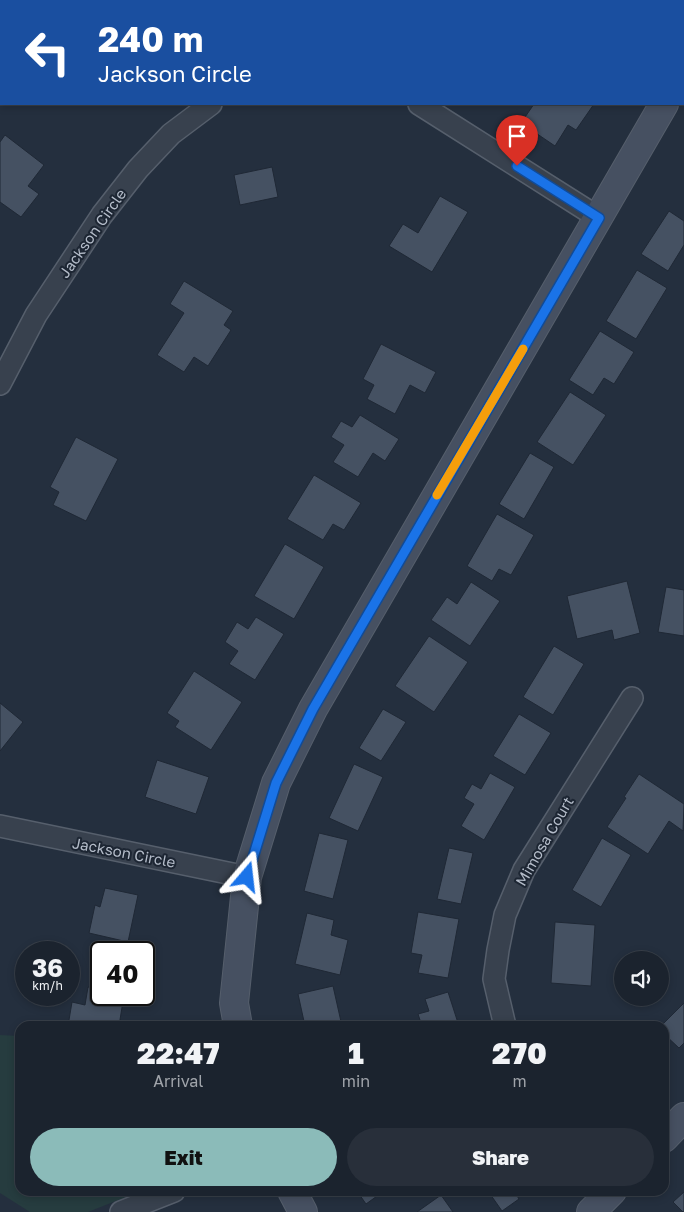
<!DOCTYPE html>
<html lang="en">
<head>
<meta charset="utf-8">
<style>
	:root { --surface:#1b232e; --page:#282f3a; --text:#f1f3f6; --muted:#a0a4aa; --line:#39404a; --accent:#8bbbb9 }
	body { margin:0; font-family:"Golos Text",sans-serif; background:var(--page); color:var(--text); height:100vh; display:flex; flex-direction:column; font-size:19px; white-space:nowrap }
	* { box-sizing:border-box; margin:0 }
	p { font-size:16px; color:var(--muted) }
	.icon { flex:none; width:28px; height:28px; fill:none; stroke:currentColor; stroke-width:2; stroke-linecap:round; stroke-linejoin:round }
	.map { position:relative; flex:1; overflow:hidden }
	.side { position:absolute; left:15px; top:1021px; width:654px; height:175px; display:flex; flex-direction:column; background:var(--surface); border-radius:15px; box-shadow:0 2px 8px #0003,0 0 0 1px var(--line) }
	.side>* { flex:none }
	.guide { position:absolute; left:0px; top:0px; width:685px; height:105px; box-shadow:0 2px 8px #0003,0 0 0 1px var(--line); background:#1a4fa0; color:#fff; overflow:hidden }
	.fabs { position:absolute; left:614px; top:951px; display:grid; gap:10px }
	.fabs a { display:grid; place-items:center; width:55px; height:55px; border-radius:50%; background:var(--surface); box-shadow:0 2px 8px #0003,0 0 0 1px var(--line); font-size:25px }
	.speed { position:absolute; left:15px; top:941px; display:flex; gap:10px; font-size:25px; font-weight:700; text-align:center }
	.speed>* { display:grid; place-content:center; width:65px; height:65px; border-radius:50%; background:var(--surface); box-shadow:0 2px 8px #0003,0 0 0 1px var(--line); line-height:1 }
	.speed small { font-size:12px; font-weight:400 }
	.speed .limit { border:2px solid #111; border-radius:8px; background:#fff; color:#111 }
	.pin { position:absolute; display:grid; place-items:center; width:42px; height:42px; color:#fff; margin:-51px -21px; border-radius:50% 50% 50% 0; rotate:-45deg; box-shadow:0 0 5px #0007 }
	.pin .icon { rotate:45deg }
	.me { position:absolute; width:55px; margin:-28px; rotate:17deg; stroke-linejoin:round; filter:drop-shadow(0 0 4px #0008) }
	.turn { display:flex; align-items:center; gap:18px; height:105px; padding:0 15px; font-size:22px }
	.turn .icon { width:65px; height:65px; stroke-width:2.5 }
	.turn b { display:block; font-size:35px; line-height:42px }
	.eta { display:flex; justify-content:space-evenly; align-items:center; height:85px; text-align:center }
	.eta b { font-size:30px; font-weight:800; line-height:35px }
	.primary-button { display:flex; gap:10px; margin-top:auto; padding:10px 15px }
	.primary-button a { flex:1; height:58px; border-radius:30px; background:var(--accent); color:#111; font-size:20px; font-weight:800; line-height:58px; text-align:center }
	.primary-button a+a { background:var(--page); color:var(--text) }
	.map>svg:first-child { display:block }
	.green { fill:#263c3f }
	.building { fill:#455162; stroke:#1f2835 }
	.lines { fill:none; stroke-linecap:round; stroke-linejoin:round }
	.street-casing { stroke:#565f6c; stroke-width:24 }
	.secondary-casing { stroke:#565f6c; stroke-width:30 }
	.street { stroke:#38414e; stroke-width:21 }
	.secondary { stroke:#465061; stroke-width:28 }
	.route-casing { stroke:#114b97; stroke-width:12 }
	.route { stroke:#1a73e8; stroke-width:9 }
	.slow { stroke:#f59e0b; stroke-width:9 }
	.labels { text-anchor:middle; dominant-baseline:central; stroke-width:4; stroke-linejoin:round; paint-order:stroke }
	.street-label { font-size:15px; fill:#b4bcc9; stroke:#1d2633 }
</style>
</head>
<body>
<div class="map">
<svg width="684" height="1212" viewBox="0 0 684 1212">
	<rect width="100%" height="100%" fill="#242f3e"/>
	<!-- green -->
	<g class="green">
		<path d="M308,0H511L510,1Z"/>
		<path d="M0,1035L20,1036V1191H141L88,1212H30L0,1193Z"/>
	</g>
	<!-- building -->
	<g class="building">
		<path d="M609,0H644L643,1Z"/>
		<path d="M534,104H594L576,130L568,125L555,146L521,123Z"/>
		<path d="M5,135L44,165L28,186L39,194L21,217L0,202V142Z"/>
		<path d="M272,167L278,197L240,205L234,175Z"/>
		<path d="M440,196L468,212L432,272L389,246L403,224L418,233Z"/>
		<path d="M669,211L684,221V245L668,271L641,254Z"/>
		<path d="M637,270L667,288L636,339L606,321Z"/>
		<path d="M184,281L233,311L224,325L231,330L208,366L194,357L184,372L157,355L184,313L170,304Z"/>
		<path d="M600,331L634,352L614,384L604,378L593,395L569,380Z"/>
		<path d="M381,344L436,372L425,393L410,385L395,414L367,399L374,385L363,379Z"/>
		<path d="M570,392L606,415L573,465L537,442Z"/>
		<path d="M360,415L399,439L385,461L373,453L358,477L333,462L344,445L331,437L341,421L352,427Z"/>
		<path d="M76,437L118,459L86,521L53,505L59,492L50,487Z"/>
		<path d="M530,453L554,467L524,519L499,504Z"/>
		<path d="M314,475L361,503L344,530L333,524L323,540L287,519Z"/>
		<path d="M497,514L534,535L511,575L499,569L492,581L467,566Z"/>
		<path d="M285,544L324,567L294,619L254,596Z"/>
		<path d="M627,581L640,633L614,640L612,630L577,639L567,596Z"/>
		<path d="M471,582L500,601L470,646L431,620L447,597L457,604Z"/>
		<path d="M666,587L684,590V636L658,632Z"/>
		<path d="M256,617L284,634L255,680L229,664L238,651L225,642L237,622L248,629Z"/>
		<path d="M429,636L468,662L434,712L395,686Z"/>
		<path d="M554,646L584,664L553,715L523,697Z"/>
		<path d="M194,671L242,702L211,750L175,727L179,721L167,713Z"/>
		<path d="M0,703L23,722L0,751Z"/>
		<path d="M383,709L406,722L381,761L359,748Z"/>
		<path d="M519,714L551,733L525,775L493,756Z"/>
		<path d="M157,760L209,777L196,814L145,797Z"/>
		<path d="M354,764L383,777L358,831L329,818Z"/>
		<path d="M490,773L515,787L484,840L461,826L474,804L464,798L472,784L481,789Z"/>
		<path d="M639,774L684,804L683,831L669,821L648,854L607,827L626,798L624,797Z"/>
		<path d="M319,833L348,840L333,899L304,891Z"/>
		<path d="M602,838L631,855L601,907L572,890Z"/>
		<path d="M449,848L473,853L461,904L437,899Z"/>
		<path d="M105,888L138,895L128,942L89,933L95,905L100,907Z"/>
		<path d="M418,912L459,919L448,978L418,973L422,955L411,953Z"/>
		<path d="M307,913L334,920L331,935L348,940L340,975L295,964Z"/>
		<path d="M555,922L595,925L591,986L551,983Z"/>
		<path d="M333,986L342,1026H305L298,994Z"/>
		<path d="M88,987L101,989V995H124L119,1026H68L72,1002L85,1005Z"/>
		<path d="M448,992L459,1026H422L418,1014L429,1011L425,999Z"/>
		<path d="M684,1003V1043L679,1048L664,1034V1026H661Z"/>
		<path d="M357,1191H384L366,1204Z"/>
		<path d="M488,1191H514L519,1199L502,1211Z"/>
		<path d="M684,1192V1212H683L673,1202Z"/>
		<path d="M441,1195L453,1212H417Z"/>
	</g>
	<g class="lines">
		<defs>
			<g id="street">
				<path d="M419,104L599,218"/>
				<path d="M0,384L36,315L102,215L138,169L171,134L211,104"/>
				<path d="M0,826L247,877"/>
				<path d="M505,1026L494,979L498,950L505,915L524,870L632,698"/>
				<path d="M121,1212L174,1191"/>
			</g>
			<g id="secondary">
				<path d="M238,1026L234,1003L247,877L276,783L313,709L664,104"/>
				<path d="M664,1138L684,1117"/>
				<path d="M292,1191L303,1212"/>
				<path d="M591,1212L612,1191"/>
			</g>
		</defs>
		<!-- street casing -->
		<use href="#street" class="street-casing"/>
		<!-- secondary casing -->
		<use href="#secondary" class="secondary-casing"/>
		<!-- street -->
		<use href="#street" class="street"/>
		<!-- secondary -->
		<use href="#secondary" class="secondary"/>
	</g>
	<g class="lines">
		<defs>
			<path id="route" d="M247,877L276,783L313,709L599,218L517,166"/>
		</defs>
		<!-- route casing -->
		<use href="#route" class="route-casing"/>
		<!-- route -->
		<use href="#route" class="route"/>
		<!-- slow -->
		<path class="slow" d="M437,495L523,349"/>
	</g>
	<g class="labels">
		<!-- street labels -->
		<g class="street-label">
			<text transform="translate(92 233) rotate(-55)">Jackson Circle</text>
			<text transform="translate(544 841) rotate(-60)">Mimosa Court</text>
			<text transform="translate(124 852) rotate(11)">Jackson Circle</text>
		</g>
	</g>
</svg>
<div class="fabs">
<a><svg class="icon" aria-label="sound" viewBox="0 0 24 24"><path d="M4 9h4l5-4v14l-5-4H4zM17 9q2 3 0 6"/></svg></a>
</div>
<div class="speed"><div>36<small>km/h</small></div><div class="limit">40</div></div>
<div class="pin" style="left:517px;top:166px;background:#d93025"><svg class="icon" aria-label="arrive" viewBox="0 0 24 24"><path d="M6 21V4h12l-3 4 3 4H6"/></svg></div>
<svg class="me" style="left:247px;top:877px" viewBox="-20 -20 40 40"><path d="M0-17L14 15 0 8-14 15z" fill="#1a73e8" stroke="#fff" stroke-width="4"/></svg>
<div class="guide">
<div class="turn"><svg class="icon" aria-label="left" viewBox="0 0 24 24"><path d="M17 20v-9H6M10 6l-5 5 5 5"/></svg><div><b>240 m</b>Jackson Circle</div></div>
</div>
<section class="side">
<div class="eta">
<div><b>22:47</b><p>Arrival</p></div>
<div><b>1</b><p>min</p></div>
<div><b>270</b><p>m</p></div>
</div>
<div class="primary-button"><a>Exit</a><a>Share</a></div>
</section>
</div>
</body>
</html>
